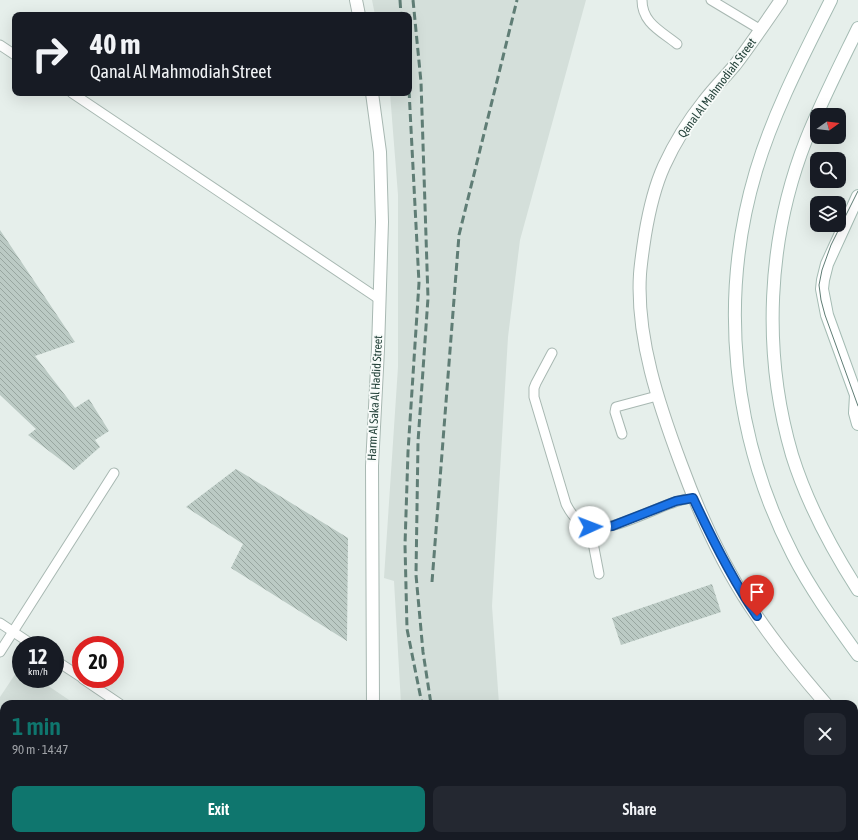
<!DOCTYPE html>
<html lang="en">
<head>
<meta charset="utf-8">
<style>
	:root { --surface:#171b24; --page:#242831; --text:#f1f3f6; --muted:#9ea1a6; --accent:#0f766e }
	body { margin:0; font-family:"Asap Condensed",sans-serif; background:var(--page); color:var(--text); height:100vh; display:flex; flex-direction:column; font-size:15px; white-space:nowrap }
	* { box-sizing:border-box; margin:0 }
	p { font-size:13px; color:var(--muted) }
	.icon { flex:none; width:22px; height:22px; fill:none; stroke:currentColor; stroke-width:2; stroke-linecap:round; stroke-linejoin:round }
	.map { position:relative; flex:1; overflow:hidden }
	.panel { position:absolute; left:0px; top:700px; width:858px; height:140px; display:flex; flex-direction:column; background:var(--surface); border-radius:12px 12px 0 0; box-shadow:0 4px 16px #0002 }
	.panel>* { flex:none }
	.top-card { position:absolute; left:12px; top:12px; width:400px; height:84px; border-radius:8px; box-shadow:0 4px 16px #0002; background:#171b24; color:var(--text); overflow:hidden }
	.needle { width:26px; rotate:75deg }
	.fabs { position:absolute; left:810px; top:108px; display:grid; gap:8px }
	.fabs a { display:grid; place-items:center; width:36px; height:36px; border-radius:8px; background:var(--surface); box-shadow:0 4px 16px #0002; font-size:20px }
	.speed { position:absolute; left:12px; top:636px; display:flex; gap:8px; font-size:20px; font-weight:700; text-align:center }
	.speed>* { display:grid; place-content:center; width:52px; height:52px; border-radius:50%; background:var(--surface); box-shadow:0 4px 16px #0002; line-height:1 }
	.speed small { font-size:10px; font-weight:400 }
	.speed .limit { border:6px solid #d22; background:#fff; color:#111 }
	.pin { position:absolute; display:grid; place-items:center; width:34px; height:34px; color:#fff; margin:-41px -17px; border-radius:50% 50% 50% 0; rotate:-45deg; box-shadow:0 0 4px #0007 }
	.pin .icon { rotate:45deg }
	.me { position:absolute; width:44px; margin:-22px; rotate:88deg; stroke-linejoin:round; filter:drop-shadow(0 0 3px #0008) }
	.turn { display:flex; align-items:center; gap:14px; height:84px; padding:0 12px; font-size:18px }
	.turn .icon { width:52px; height:52px; stroke-width:2.5 }
	.turn b { display:block; font-size:28px; line-height:34px }
	.round { display:grid; place-items:center; flex:none; width:42px; height:42px; border-radius:8px; background:var(--page) }
	.overview { display:flex; align-items:center; justify-content:space-between; height:68px; padding:0 12px }
	h1 { font-size:24px; font-weight:600; line-height:30px; color:var(--accent) }
	.cta { display:flex; gap:8px; margin-top:auto; padding:8px 12px }
	.cta a { flex:1; height:46px; border-radius:8px; background:var(--accent); color:#fff; font-size:16px; font-weight:600; line-height:46px; text-align:center }
	.cta a+a { background:var(--page); color:var(--text) }
	.map>svg:first-child { display:block }
	.built { fill:#d4dfda }
	.building { fill:url(#building-back-hatch) }
	.lines { fill:none; stroke-linecap:round; stroke-linejoin:round }
	.service-casing { stroke:#a8b8b2; stroke-width:11 }
	.minor-casing { stroke:#a8b8b2; stroke-width:14 }
	.tertiary-casing { stroke:#a8b8b2; stroke-width:14 }
	.secondary-casing { stroke:#a4bbb3; stroke-width:14 }
	.service { stroke:#fff; stroke-width:9 }
	.minor { stroke:#fff; stroke-width:12 }
	.tertiary { stroke:#fff; stroke-width:12 }
	.secondary { stroke:#fff; stroke-width:12 }
	.tram { stroke:#5f7d75; stroke-width:1 }
	.rail { stroke:#5f7d75; stroke-width:3; stroke-dasharray:8 4; stroke-linecap:butt }
	.route-casing { stroke:#114b97; stroke-width:10 }
	.route { stroke:#1a73e8; stroke-width:7 }
	.labels { text-anchor:middle; dominant-baseline:central; stroke-width:3.5; stroke-linejoin:round; paint-order:stroke }
	.street-label { font-size:12px; fill:#24423a; stroke:#f7fbf9 }
</style>
</head>
<body>
<div class="map">
<svg width="858" height="840" viewBox="0 0 858 840">
	<defs>
		<pattern id="building-back-hatch" width="6" height="6" patternUnits="userSpaceOnUse"><rect width="6" height="6" fill="#bbcac4"/><path d="M-1 5l2 2M0 0l6 6M5-1l2 2" fill="none" stroke="#98a6a0"/></pattern>
	</defs>
	<rect width="100%" height="100%" fill="#e6efeb"/>
	<!-- built -->
	<g class="built">
		<path d="M372,0H586L520,240L508,337L492,606L499,704H401L394,581L384,578L398,367V195L390,93H409V15H375Z"/>
		<path d="M20,667L21,668V679H38L75,704H4V836H211L208,840H0V697Z"/>
		<path d="M409,836H508L509,840H409Z"/>
	</g>
	<!-- building -->
	<g class="building">
		<path d="M0,230L75,342L35,356L75,408L89,399L109,431L95,440L100,447L74,470L28,435L36,429L0,395Z"/>
		<path d="M236,469L348,538L347,641L231,568L243,544L186,507Z"/>
		<path d="M712,584L721,612L621,645L612,618Z"/>
	</g>
	<g class="lines">
		<defs>
			<g id="service">
				<path d="M642,0C642,23 661,31 677,44"/>
				<path d="M711,0L761,30"/>
				<path d="M0,45L15,55"/>
				<path d="M72,93L379,299"/>
				<path d="M552,353L536,383L534,388V397L566,504C571,514 578,524 590,527C612,532 653,509 675,502C681,500 687,499 693,497"/>
				<path d="M622,434L615,412L616,407L657,396"/>
				<path d="M590,527L599,574"/>
				<path d="M0,623L33,645"/>
				<path d="M0,652L114,473"/>
				<path d="M55,660L81,677"/>
				<path d="M83,679L120,704"/>
				<path d="M0,835L8,840"/>
				<path d="M316,836L322,840"/>
				<path d="M102,840L105,836"/>
				<path d="M231,840L233,836"/>
			</g>
			<g id="minor">
				<path d="M356,0L359,15"/>
				<path d="M372,93L380,152L382,222L378,349L372,466L373,704"/>
				<path d="M374,836V840"/>
				<path d="M754,836L757,840"/>
				<path d="M854,836L857,840"/>
				<path d="M607,840L645,838L663,840"/>
				<path d="M802,840L807,836"/>
			</g>
			<g id="tertiary">
				<path d="M781,0C766,22 751,44 735,65C725,77 713,89 704,101C688,121 675,142 664,166C654,188 649,211 645,235C643,248 641,261 640,274C636,338 659,405 681,464C699,513 721,562 750,606C773,641 799,673 826,704"/>
				<path d="M854,737L858,741"/>
			</g>
			<g id="secondary">
				<path d="M831,0C803,56 774,111 756,171C718,298 732,437 793,555C811,590 835,623 858,655"/>
				<path d="M858,28C840,65 821,102 806,140C767,239 762,353 792,455C807,503 831,548 858,590"/>
				<path d="M858,196L827,264L823,280L822,289L827,315L856,395L855,413L858,424"/>
			</g>
		</defs>
		<!-- service casing -->
		<use href="#service" class="service-casing"/>
		<!-- minor casing -->
		<use href="#minor" class="minor-casing"/>
		<!-- tertiary casing -->
		<use href="#tertiary" class="tertiary-casing"/>
		<!-- secondary casing -->
		<use href="#secondary" class="secondary-casing"/>
		<!-- service -->
		<use href="#service" class="service"/>
		<!-- minor -->
		<use href="#minor" class="minor"/>
		<!-- tertiary -->
		<use href="#tertiary" class="tertiary"/>
		<!-- secondary -->
		<use href="#secondary" class="secondary"/>
		<!-- tram -->
		<path class="tram" d="M858,191L831,245L822,270L819,285L821,300L825,315L858,406"/>
		<!-- rail -->
		<g class="rail">
			<path d="M400,0L401,15"/>
			<path d="M413,0L421,82L428,298L418,442L416,575L423,652L431,704"/>
			<path d="M409,90L419,283L408,452L405,545L407,629L422,704"/>
			<path d="M432,582L459,235L517,0"/>
			<path d="M451,836L452,840"/>
			<path d="M461,836V840"/>
		</g>
	</g>
	<g class="lines">
		<defs>
			<path id="route" d="M590,527L612,526L676,501L693,498C712,539 732,579 757,616"/>
		</defs>
		<!-- route casing -->
		<use href="#route" class="route-casing"/>
		<!-- route -->
		<use href="#route" class="route"/>
	</g>
	<g class="labels">
		<!-- street labels -->
		<g class="street-label">
			<text transform="translate(717 88) rotate(-53)">Qanal Al Mahmodiah Street</text>
			<text transform="translate(375 398) rotate(-87)">Harm Al Saka Al Hadid Street</text>
		</g>
	</g>
</svg>
<div class="fabs">
<a><svg class="needle" viewBox="-14 -14 28 28"><path d="M0-13l5 13h-10z" fill="#e53935"/><path d="M0 13l5-13h-10z" fill="#9ea1a6"/></svg></a>
<a><svg class="icon" aria-label="search" viewBox="0 0 24 24"><circle cx="10" cy="10" r="6"/><path d="M15 15l6 6"/></svg></a>
<a><svg class="icon" aria-label="layers" viewBox="0 0 24 24"><path d="M12 4l9 5-9 5-9-5zM3 14l9 5 9-5"/></svg></a>
</div>
<div class="speed"><div>12<small>km/h</small></div><div class="limit">20</div></div>
<div class="pin" style="left:757px;top:616px;background:#d93025"><svg class="icon" aria-label="arrive" viewBox="0 0 24 24"><path d="M6 21V4h12l-3 4 3 4H6"/></svg></div>
<svg class="me" style="left:590px;top:527px" viewBox="-20 -20 40 40"><circle r="19" fill="#fff"/><path d="M0-13L10 11 0 6-10 11z" fill="#1a73e8"/></svg>
<div class="top-card">
<div class="turn"><svg class="icon" aria-label="right" viewBox="0 0 24 24"><path d="M7 20v-9h11M14 6l5 5-5 5"/></svg><div><b>40 m</b>Qanal Al Mahmodiah Street</div></div>
</div>
<section class="panel">
<div class="overview"><div><h1>1 min</h1><p>90 m · 14:47</p></div><a class="round"><svg class="icon" aria-label="close" viewBox="0 0 24 24"><path d="M6 6l12 12M18 6L6 18"/></svg></a></div>
<div class="cta"><a>Exit</a><a>Share</a></div>
</section>
</div>
</body>
</html>
